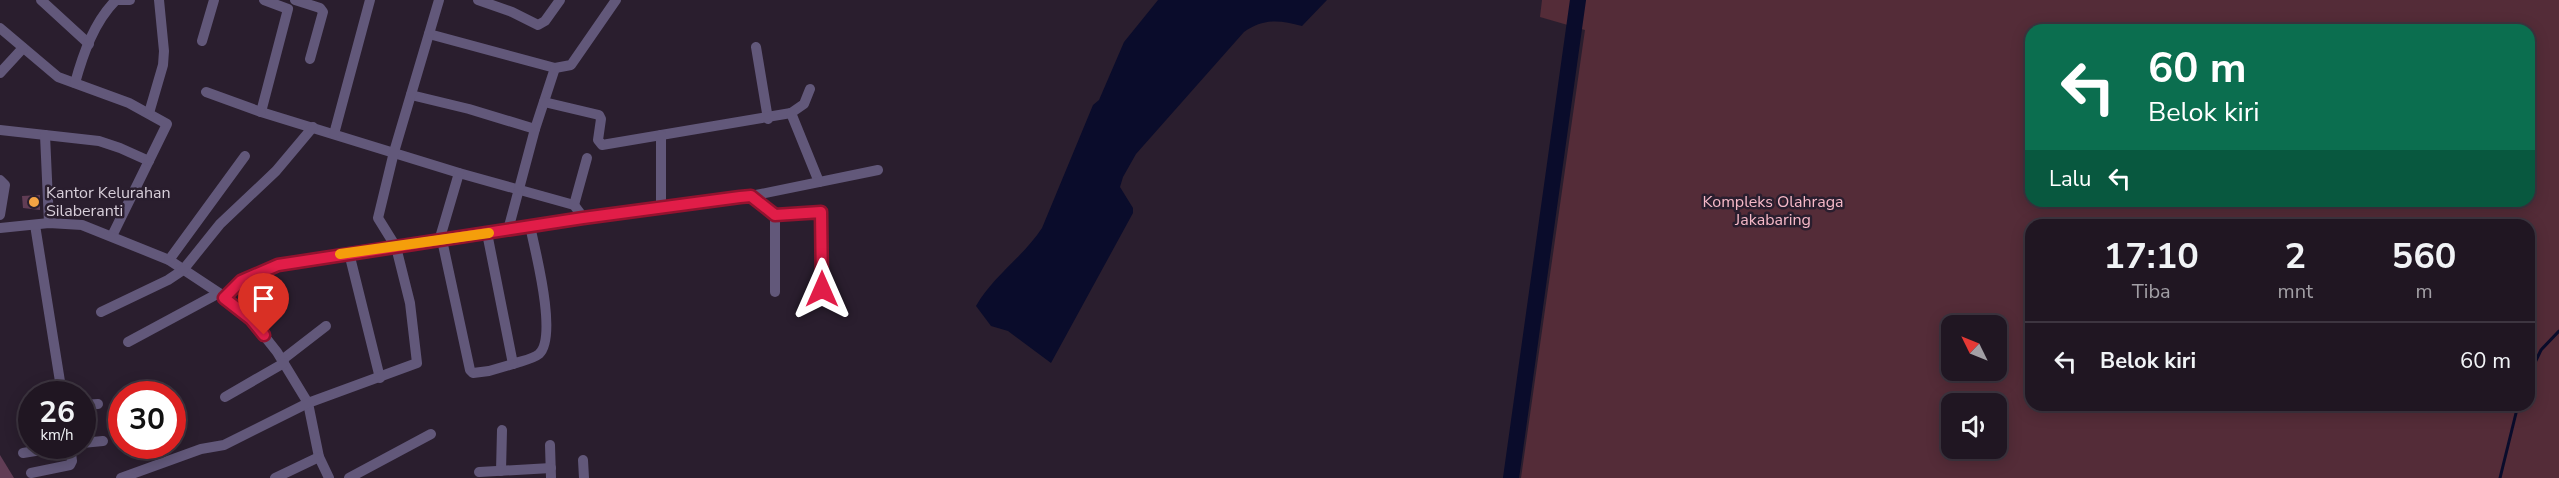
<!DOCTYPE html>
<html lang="id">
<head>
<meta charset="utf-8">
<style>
	:root { --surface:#201622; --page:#281f2a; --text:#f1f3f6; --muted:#a29fa5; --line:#3d3540 }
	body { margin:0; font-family:"Nunito Sans",sans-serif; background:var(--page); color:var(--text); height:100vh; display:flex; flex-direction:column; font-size:22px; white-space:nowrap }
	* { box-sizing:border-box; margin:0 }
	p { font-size:20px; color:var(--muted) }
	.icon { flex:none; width:33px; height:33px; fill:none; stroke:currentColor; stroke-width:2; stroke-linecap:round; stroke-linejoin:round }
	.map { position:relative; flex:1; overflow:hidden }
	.drawer { position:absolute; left:2025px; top:219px; width:510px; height:192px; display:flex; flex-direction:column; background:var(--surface); border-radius:18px; box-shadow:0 3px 15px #0003,0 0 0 2px var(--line) }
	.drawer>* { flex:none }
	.hud { position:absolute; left:2025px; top:24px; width:510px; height:183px; border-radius:18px; box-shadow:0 3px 15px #0003,0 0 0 2px var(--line); background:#0b6e4f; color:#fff; overflow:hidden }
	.needle { width:39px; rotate:313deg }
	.controls { position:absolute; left:1941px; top:315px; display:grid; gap:12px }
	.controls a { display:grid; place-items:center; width:66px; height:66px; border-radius:12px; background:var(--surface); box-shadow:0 3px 15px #0003,0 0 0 2px var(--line); font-size:30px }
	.speed { position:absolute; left:18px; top:381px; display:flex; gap:12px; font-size:30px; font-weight:700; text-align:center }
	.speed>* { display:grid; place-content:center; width:78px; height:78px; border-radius:50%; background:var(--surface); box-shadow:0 3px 15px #0003,0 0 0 2px var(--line); line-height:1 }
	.speed small { font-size:15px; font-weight:400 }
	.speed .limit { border:9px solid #d22; background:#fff; color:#111 }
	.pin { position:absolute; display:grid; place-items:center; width:51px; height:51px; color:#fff; margin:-62px -26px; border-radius:50% 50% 50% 0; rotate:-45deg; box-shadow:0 0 6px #0007 }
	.pin .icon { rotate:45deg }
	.me { position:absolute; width:66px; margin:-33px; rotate:0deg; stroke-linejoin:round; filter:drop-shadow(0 0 4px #0008) }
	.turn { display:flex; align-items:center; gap:21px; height:126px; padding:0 24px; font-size:27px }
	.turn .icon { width:78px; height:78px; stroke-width:2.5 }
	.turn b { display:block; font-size:42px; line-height:51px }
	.then { display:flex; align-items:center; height:57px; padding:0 24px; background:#0003; gap:12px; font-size:22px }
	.eta { display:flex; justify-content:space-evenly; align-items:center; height:102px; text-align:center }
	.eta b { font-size:36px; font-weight:700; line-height:42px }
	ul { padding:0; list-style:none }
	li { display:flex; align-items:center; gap:18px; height:78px; padding:0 24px; border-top:2px solid var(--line) }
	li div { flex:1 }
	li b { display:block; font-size:22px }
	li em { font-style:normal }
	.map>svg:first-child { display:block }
	.green { fill:#542c38; fill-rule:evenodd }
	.water { fill:#0a0c2b }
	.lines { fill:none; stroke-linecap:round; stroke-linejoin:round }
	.stream { stroke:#0a0c2b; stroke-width:3 }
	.river { stroke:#0a0c2b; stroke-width:16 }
	.building { fill:#613d55 }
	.minor { stroke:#62587a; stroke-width:10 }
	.route-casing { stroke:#92132f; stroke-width:15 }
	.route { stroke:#e11d48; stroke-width:10 }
	.slow { stroke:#f59e0b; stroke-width:10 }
	.poi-dot { fill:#f4a344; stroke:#2a1e2e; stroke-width:2 }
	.labels { text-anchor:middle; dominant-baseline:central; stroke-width:5; stroke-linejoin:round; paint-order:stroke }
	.poi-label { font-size:16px; fill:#d8cfda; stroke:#2a1e2e; text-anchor:start }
	.park-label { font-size:16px; fill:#f6b9c8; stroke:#2a1e2e }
</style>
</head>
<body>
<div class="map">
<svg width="2559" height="478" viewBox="0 0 2559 478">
	<rect width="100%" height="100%" fill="#2a1e2e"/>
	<!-- green -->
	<path class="green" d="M1542,0H2559V478H1521L1585,30L1540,17ZM2031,30H2529V201H2031ZM2031,225H2529V405H2031ZM1952,326H1996V370H1952ZM1952,404H1996V448H1952Z"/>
	<!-- water -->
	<path class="water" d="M1158,0H1327L1302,26C1280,20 1264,18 1244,32L1136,154L1123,177L1120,187L1133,208V213L1051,363L1008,331L991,326L976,306C993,276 1023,257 1042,228L1093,105L1099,100L1124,42Z"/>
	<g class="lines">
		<!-- stream -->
		<g class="stream">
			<path d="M2529,375L2541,350L2559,331"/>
			<path d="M2500,478L2518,405"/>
		</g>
		<!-- river -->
		<path class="river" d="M1511,478L1578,0"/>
	</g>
	<!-- building -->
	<g class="building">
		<path d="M40,195V210L23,208L22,196Z"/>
		<path d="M0,455L14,478H0Z"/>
	</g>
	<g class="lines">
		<!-- minor -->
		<g class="minor">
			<path d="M41,0L89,44"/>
			<path d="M116,0H130"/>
			<path d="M264,0L288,9L261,112L459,173L574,205L583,217"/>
			<path d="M295,0L320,8L323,12L310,59"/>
			<path d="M478,0L512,12L538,25L545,21L560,0"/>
			<path d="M0,28L58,77L129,103L167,124L112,236"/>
			<path d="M429,34L555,68L535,129"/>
			<path d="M202,41L214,0"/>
			<path d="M756,47L768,119"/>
			<path d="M555,68L571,65L616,0"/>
			<path d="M0,73L23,48"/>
			<path d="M75,83C83,54 94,22 116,0"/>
			<path d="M206,92L261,112"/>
			<path d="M544,102L599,115L601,119L598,140L602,145L791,113L804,104L810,89"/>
			<path d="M149,113L163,65L164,51L159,0"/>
			<path d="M791,113L819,182"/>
			<path d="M0,130L99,141L120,148L149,161"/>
			<path d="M334,134L370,0"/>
			<path d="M45,135L49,223"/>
			<path d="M0,180L5,185L0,215"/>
			<path d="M751,196L878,170"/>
			<path d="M574,205L587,158"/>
			<path d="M661,208V135"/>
			<path d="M775,215V292"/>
			<path d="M35,225L62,394"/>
			<path d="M0,228L49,223L82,225L169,260L219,293L251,319L277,352L308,403L319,457L329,478"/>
			<path d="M508,230L583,217L751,196L775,215L821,211L822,289"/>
			<path d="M487,233L513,364C521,361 533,359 539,354C558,337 535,250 530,226"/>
			<path d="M442,240L470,370L473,373L489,371L513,364"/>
			<path d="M439,241L459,173"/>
			<path d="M349,253L380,378"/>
			<path d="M169,260L245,156"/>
			<path d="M224,298L241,281L278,265L508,230L535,129L469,109L411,95"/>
			<path d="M101,312L168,280L183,270L220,224L276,171L313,127"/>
			<path d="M128,342L219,293"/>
			<path d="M282,360L326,326"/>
			<path d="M225,397L284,363"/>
			<path d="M82,405L98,404"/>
			<path d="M82,443L103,441"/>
			<path d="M550,445L551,478"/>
			<path d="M23,453L66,446"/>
			<path d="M583,460L584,478"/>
			<path d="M501,471L502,430"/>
			<path d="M479,472L551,468"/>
			<path d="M31,473L70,465L72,461L70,446"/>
			<path d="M121,478L201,449L224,445L308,403L417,363L410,303L396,247L378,218L394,152L439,0"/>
			<path d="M275,478L319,457"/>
			<path d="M349,478L431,434"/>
		</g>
	</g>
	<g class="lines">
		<defs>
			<path id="route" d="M264,335L251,319L224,298L241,281L278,265L583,218L740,197L751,196L775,215L821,212L822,289"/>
		</defs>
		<!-- route casing -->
		<use href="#route" class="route-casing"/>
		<!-- route -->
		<use href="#route" class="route"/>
		<!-- slow -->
		<path class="slow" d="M340,254L489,233"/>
	</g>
	<!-- markers -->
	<circle class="poi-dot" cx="34" cy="202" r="6"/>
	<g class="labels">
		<!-- poi labels -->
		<g class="poi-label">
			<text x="46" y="193">Kantor Kelurahan<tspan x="46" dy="18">Silaberanti</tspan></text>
		</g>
		<!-- park labels -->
		<g class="park-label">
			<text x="1773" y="202">Kompleks Olahraga<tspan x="1773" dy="18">Jakabaring</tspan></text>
		</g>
	</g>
</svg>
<div class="controls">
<a><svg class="needle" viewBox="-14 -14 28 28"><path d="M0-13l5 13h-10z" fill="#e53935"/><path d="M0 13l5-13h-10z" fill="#a29fa5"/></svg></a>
<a><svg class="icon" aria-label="sound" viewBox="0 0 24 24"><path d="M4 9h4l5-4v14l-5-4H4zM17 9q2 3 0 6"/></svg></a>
</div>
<div class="speed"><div>26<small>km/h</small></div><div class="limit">30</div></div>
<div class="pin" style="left:264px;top:335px;background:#d93025"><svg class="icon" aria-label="arrive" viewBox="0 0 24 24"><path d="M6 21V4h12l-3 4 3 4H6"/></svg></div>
<svg class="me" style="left:822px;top:289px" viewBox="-20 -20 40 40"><path d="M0-17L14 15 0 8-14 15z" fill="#e11d48" stroke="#fff" stroke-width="4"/></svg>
<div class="hud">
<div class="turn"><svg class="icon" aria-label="left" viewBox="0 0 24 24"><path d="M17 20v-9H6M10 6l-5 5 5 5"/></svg><div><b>60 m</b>Belok kiri</div></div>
<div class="then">Lalu<svg class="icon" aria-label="left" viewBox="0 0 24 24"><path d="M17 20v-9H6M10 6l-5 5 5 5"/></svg></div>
</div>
<section class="drawer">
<div class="eta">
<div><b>17:10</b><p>Tiba</p></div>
<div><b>2</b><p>mnt</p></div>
<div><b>560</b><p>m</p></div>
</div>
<ul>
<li><svg class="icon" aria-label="left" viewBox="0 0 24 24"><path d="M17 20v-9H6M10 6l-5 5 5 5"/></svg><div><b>Belok kiri</b></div><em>60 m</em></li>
</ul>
</section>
</div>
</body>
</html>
